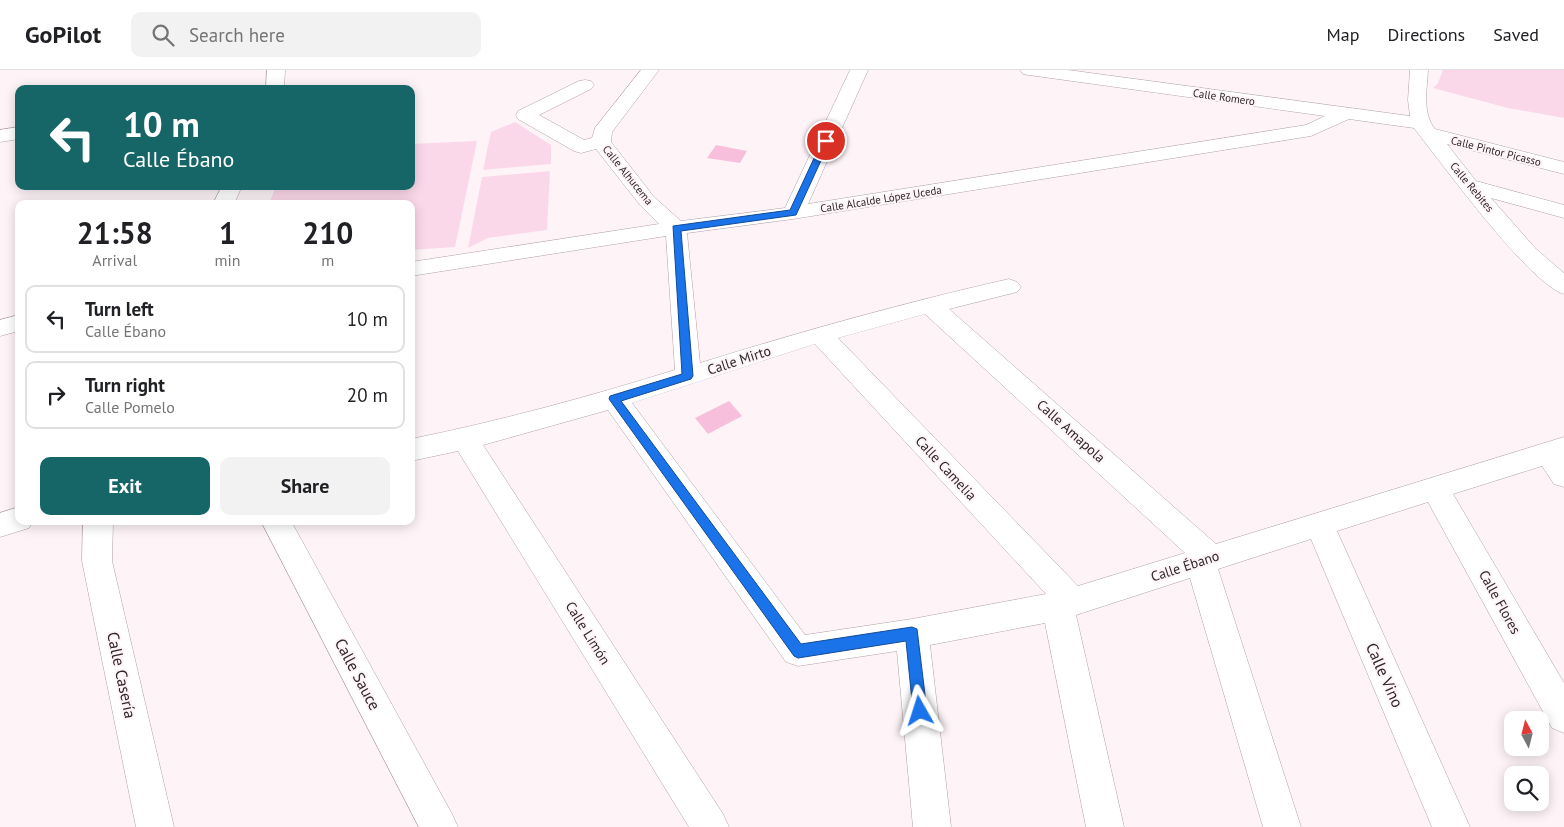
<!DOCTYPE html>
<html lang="en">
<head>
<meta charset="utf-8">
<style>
	:root { --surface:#fff; --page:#f2f2f2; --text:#202124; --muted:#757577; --line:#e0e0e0; --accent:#166567 }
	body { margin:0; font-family:"PT Sans",sans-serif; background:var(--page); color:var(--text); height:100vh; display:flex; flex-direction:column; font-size:19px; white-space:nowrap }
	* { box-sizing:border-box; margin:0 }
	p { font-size:16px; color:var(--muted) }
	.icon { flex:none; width:28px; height:28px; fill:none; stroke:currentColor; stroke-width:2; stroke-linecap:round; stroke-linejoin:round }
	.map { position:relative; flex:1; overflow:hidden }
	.panel { position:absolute; left:15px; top:130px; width:400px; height:325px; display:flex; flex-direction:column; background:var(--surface); border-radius:10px; box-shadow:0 2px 12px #0003 }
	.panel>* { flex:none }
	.hud { position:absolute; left:15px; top:15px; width:400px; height:105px; border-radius:10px; box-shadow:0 2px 12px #0003; background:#166567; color:#fff; overflow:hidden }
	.needle { width:32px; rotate:353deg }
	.controls { position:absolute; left:1504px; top:641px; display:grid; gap:10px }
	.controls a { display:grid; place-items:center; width:45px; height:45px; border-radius:10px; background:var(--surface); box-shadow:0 2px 12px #0003; font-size:25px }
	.pin { position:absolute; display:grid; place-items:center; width:42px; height:42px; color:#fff; margin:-21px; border:2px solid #fff; border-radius:50%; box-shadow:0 1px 5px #0007 }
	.me { position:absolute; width:55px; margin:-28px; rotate:354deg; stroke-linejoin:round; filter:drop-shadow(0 0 4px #0008) }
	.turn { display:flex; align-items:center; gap:18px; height:105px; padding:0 25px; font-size:22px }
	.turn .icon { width:65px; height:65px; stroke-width:2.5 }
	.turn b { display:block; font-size:35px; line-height:42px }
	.eta { display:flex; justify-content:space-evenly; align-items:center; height:85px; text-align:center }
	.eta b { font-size:30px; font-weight:700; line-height:35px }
	.primary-button { display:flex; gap:10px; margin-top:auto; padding:10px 25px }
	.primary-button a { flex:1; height:58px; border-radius:10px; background:var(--accent); color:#fff; font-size:20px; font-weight:700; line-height:58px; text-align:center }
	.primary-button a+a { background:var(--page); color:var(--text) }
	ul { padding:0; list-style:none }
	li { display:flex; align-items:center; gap:15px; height:68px; margin:0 10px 8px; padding:0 15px; border:2px solid var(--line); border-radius:10px }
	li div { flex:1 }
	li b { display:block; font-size:19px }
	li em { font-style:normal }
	header { display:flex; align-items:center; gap:30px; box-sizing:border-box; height:70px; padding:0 25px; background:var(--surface); border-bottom:1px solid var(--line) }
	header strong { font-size:24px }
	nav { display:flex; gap:28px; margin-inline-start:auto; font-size:18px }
	.search { width:350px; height:45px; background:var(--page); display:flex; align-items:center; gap:12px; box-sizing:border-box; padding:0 18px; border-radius:10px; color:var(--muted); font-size:19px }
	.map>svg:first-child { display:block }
	.green { fill:#fbd8e9 }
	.water { fill:#f7bfdb }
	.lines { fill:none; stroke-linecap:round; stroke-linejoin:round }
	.minor-casing { stroke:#b0a0a7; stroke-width:1 }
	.minor { fill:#fff; fill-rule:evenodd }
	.route { fill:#1a73e8; stroke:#114b97 }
	.labels { text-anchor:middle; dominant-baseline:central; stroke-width:4; stroke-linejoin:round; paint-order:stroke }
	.far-street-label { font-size:11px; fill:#2d272a; stroke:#fef4f8 }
	.street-label { font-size:14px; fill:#2d272a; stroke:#fef4f8 }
	.near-street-label { font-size:16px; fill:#2d272a; stroke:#fef4f8 }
</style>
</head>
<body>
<header>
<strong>GoPilot</strong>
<div class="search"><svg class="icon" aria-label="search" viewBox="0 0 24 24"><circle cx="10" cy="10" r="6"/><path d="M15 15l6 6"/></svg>Search here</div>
<nav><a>Map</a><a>Directions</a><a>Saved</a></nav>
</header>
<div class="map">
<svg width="1564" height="757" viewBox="0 0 1564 757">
	<rect width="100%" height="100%" fill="#fef4f8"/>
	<!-- green -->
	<g class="green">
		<path d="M1443,0H1564V48L1508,38L1433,18L1438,13Z"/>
		<path d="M515,52L551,75V94L483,100L491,62Z"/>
		<path d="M477,71L455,177L411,180V134H269L276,116H411V74Z"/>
		<path d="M550,101L547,160L488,168L468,178L482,107Z"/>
	</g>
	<!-- water -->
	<g class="water">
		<path d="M716,75L747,81L740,93L707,88Z"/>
		<path d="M729,331L742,346L708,364L695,348Z"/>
	</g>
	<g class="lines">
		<defs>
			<g id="minor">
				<path d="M267,0H285L284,19H266Z"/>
				<path d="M641,0H659L612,62L611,72L654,127L681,151L785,138L850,0H868L808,134L1306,55L1325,46L1029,5L1023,4L1020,0H1068L1410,46L1408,30L1410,0H1428C1427,19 1422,43 1435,59L1564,92V104L1447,74L1476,111L1564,135V148L1491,128L1536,179L1564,203V224C1529,214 1440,91 1414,58L1349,49L1311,66L793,149L687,163L700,293C803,261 903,233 1009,209L1017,212L1021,217L1017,222L949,239L1216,474L1564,367V417L1554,414L1542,396L1453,424L1564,613V663L1552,658L1428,432L1337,461L1470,757H1432L1311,469L1218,499L1301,757H1263L1190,508L1076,545L1124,757H1086L1045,553L930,575L951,757H913L897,581L798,596L786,592L608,340L483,375L723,744L729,757H689L458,381L411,391V369C500,351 588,327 675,300L666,166L411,206V192L659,154L640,135L596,79L581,83L574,81L518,49L516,45L518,41L579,11L585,10L591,11L594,15L591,19L539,45L584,70L592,68L595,58ZM925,244L1185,483L1078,516L838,268ZM815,274L1046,524L912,549L805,565L632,333Z"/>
				<path d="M19,57V69L0,72V60Z"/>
				<path d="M222,116H242L234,134H213Z"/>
				<path d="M19,245V261L0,266V250Z"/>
				<path d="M19,437V451H33L29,458L0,467V443Z"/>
				<path d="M83,451H113L112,491L174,757H136L82,491Z"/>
				<path d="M261,451H291L452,744L458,757H419Z"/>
			</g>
		</defs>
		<!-- minor casing -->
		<use href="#minor" class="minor-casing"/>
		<!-- minor -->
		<use href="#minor" class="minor"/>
	</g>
	<!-- route -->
	<path class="route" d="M826,69L830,71L796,145L681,161L693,306L691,309L621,331L801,574L912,557L917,559L927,641L925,646L920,648L915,646L913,641L906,571L798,588L794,586L609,329L610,326L682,304L673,156L790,140L822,71Z"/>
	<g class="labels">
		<!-- far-street labels -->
		<g class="far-street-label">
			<text transform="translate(1224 27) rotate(8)">Calle Romero</text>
			<text transform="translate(1496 81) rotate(14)">Calle Pintor Picasso</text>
			<text transform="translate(628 105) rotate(51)">Calle Alhucema</text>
			<text transform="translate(1472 117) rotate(50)">Calle Rebites</text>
			<text transform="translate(881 129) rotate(-9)">Calle Alcalde López Uceda</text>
		</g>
		<!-- street labels -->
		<g class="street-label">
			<text transform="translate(739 290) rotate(-18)">Calle Mirto</text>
			<text transform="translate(1071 361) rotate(42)">Calle Amapola</text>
			<text transform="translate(946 398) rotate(47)">Calle Camelia</text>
			<text transform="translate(1185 496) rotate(-18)">Calle Ébano</text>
			<text transform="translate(1500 532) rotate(61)">Calle Flores</text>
			<text transform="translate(588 563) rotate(58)">Calle Limón</text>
		</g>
		<!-- near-street labels -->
		<g class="near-street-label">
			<text transform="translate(358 604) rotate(62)">Calle Sauce</text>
			<text transform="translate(122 605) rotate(78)">Calle Casería</text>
			<text transform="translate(1385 605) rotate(66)">Calle Vino</text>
		</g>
	</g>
</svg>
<div class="controls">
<a><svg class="needle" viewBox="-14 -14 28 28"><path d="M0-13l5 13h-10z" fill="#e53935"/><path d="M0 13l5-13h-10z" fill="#757577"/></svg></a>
<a><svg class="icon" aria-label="search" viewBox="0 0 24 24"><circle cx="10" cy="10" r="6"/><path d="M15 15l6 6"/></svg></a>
</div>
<div class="pin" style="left:826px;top:71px;background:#d93025"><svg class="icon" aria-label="arrive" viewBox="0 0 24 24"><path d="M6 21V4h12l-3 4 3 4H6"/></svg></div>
<svg class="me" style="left:920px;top:641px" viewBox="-20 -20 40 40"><path d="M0-17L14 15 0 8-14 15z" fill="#1a73e8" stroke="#fff" stroke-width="4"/></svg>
<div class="hud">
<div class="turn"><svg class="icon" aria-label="left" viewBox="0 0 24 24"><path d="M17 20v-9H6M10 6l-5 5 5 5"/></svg><div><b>10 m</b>Calle Ébano</div></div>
</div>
<section class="panel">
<div class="eta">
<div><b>21:58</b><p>Arrival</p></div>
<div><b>1</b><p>min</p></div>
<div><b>210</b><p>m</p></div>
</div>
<ul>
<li><svg class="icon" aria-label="left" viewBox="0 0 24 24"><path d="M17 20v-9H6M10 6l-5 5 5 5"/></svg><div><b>Turn left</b><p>Calle Ébano</p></div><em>10 m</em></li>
<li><svg class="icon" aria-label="right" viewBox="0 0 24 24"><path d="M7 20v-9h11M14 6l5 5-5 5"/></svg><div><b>Turn right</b><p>Calle Pomelo</p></div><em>20 m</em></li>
</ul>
<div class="primary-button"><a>Exit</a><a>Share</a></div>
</section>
</div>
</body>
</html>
